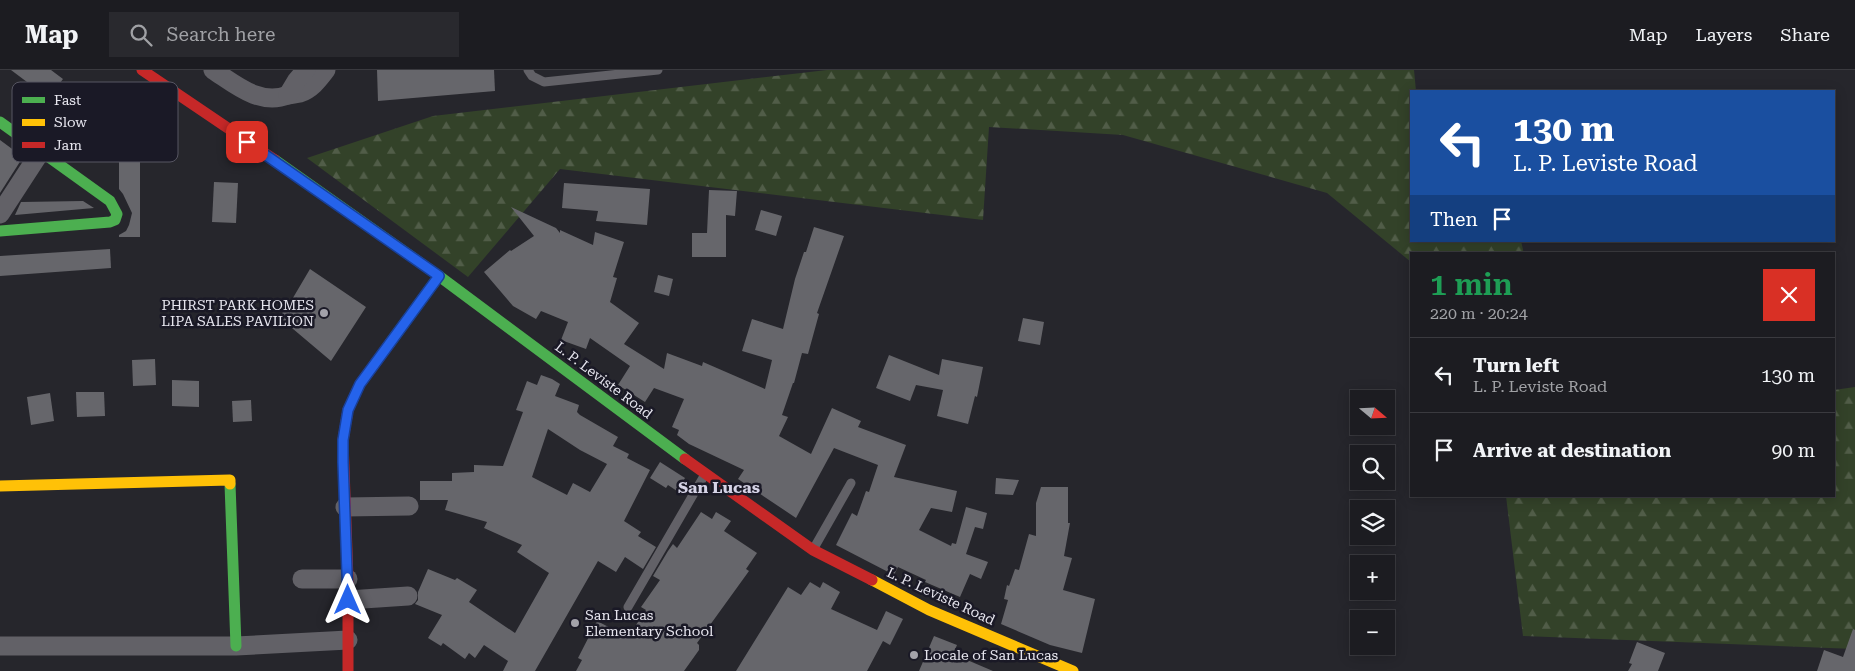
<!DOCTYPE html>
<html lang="en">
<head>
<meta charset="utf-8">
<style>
	:root { --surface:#1c1c21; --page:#29292e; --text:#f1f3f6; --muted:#a0a1a5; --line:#3a3a3f }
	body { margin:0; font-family:"Roboto Serif",serif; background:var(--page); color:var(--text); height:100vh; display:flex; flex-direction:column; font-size:19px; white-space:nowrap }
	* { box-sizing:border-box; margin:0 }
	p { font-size:16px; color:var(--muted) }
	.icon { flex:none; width:28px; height:28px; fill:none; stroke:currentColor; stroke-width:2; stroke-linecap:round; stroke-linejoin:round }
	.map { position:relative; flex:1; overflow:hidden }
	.side { position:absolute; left:1410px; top:182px; width:425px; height:245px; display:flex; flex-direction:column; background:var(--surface); border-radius:0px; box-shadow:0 2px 12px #0003,0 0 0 1px var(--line) }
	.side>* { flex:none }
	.top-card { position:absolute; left:1410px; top:20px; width:425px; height:152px; border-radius:0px; box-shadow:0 2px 12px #0003,0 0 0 1px var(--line); background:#1a4fa0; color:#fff; overflow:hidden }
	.needle { width:32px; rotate:109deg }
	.fabs { position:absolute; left:1350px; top:320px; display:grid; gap:10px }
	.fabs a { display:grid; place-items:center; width:45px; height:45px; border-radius:0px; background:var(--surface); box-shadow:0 2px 12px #0003,0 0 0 1px var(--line); font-size:25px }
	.pin { position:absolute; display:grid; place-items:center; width:42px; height:42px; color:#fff; margin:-21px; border-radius:10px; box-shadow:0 2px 8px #0006 }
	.me { position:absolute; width:55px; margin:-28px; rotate:0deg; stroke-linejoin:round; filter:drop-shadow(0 0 4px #0008) }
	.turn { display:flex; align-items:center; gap:18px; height:105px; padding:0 20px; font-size:22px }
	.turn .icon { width:65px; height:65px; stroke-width:2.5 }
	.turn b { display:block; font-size:35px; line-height:42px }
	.then { display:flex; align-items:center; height:48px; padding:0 20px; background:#0003; gap:10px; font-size:19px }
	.round { display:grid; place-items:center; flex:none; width:52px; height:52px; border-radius:0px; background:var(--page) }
	.overview { display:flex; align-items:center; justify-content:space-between; height:85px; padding:0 20px }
	h1 { font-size:30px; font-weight:600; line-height:38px; color:#1e9e55 }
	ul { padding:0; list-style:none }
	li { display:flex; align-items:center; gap:15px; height:75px; padding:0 20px; border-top:1px solid var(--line) }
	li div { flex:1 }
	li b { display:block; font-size:19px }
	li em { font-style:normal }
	header { display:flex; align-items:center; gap:30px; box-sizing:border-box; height:70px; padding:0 25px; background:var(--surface); border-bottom:1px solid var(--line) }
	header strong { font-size:24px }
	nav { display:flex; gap:28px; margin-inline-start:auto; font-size:18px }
	.search { width:350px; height:45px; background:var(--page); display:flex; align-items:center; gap:12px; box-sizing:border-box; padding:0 18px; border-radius:0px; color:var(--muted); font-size:19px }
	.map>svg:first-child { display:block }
	.forest { fill:url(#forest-firs) }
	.building { fill:#66666b; fill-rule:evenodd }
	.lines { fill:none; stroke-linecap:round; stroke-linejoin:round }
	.lane { stroke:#626167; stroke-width:9 }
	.street { stroke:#626167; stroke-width:19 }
	.fast { stroke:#4caf50; stroke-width:11 }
	.slow { stroke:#ffc107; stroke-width:11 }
	.jam { stroke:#c62828; stroke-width:11 }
	.route-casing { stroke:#184099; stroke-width:12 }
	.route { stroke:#2563eb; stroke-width:9 }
	.poi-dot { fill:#a3a2aa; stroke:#1a1926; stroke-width:2 }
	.labels { text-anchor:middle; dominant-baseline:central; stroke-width:5; stroke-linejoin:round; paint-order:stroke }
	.poi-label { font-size:14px; fill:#e6e5ee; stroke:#1a1926; text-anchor:start }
	.street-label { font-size:14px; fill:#e6e5ee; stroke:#1a1926 }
	.quarter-label { font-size:16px; font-weight:bold; fill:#d5d3e6; stroke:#1a1926 }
	.key { fill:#1a1926; stroke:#575662; stroke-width:1 }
	.key-label { font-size:14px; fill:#e6e5ee }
</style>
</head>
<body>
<header>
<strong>Map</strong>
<div class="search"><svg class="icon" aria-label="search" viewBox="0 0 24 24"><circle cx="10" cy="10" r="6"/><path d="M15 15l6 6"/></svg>Search here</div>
<nav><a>Map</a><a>Layers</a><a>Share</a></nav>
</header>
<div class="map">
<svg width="1855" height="601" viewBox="0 0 1855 601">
	<defs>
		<pattern id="forest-firs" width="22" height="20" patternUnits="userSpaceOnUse" patternTransform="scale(1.25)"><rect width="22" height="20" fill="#334229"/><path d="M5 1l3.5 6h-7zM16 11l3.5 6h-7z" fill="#515d48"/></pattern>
	</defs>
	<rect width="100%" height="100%" fill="#26262c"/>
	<!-- forest -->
	<g class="forest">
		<path d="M827,0H1414L1416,21H1411V171H1521L1524,184H1411V192L1327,123L1123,65L989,57L983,150L560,99L468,207L307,88L433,46Z"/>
		<path d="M1855,317V579L1523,566L1506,426H1834V320Z"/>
	</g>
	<!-- building -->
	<g class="building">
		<path d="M11,0H51L63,9L46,31L108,74L95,91L20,39L35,18Z"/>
		<path d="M377,0H494L495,21L378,31Z"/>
		<path d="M0,70L23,87L0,123Z"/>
		<path d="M119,76H140V167H119V165L126,161L129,155L132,143L123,124L119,119Z"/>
		<path d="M214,112L238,113L236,153L212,152Z"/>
		<path d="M564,113L650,119L647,155L596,151L598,141L562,138Z"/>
		<path d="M709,120L737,121L735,146L726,145V187H692V163H707Z"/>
		<path d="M83,131L94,138L15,145L21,132Z"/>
		<path d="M511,137L556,158L560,163V160L593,175L595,162L624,172L613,207L617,208L610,232L639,253L624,274L664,299L667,283L702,296L703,292L765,319L772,290L742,281L752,249L783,259L795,209L804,182H806L814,157L844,166L817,243L819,244L808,284L802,283L794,313H793L782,345L788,347L779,366L811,384L832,338L861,351L858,357L906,375L894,407L957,421L952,442L931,438L919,460L951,476L952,473L956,474L966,437L987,443L983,459L975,457L966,484L988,492L981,509L970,504L960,527L925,512L926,510L898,497L894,505L836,475L852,443L857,446L866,421L869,422L878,395L834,378L796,448L738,409L744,400L689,374L677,365L679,360L672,357L684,329L654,318L645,332L618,315L630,296L590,268L586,279L561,270L568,252L541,241L536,249L513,236L484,202L510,180L511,181L534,166Z"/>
		<path d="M761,140L782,146L776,166L755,160Z"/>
		<path d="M110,179L111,198L0,206V186Z"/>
		<path d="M310,199L366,237L331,291L286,253H280L284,237L287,238Z"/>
		<path d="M658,205L673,209L669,226L654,222Z"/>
		<path d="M1023,248L1044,252L1040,275L1018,271Z"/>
		<path d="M889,285L939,305L942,289L983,297L977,327L975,326L968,354L937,346L943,320L916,315L910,331L876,318Z"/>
		<path d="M155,289L156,315L133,316L132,290Z"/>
		<path d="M541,305L552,309L560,314L555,326L579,335L577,342L580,345L618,367L613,376L629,384L627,388L650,400L624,451L641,462L638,466L656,477L643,499L625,487L616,502L598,491L535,601H503L508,591L484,575L475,588L469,583L465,589L443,573L441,576L428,568L442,545L415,534L418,530V522L428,499L455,510L457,508L477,520L469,532L515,563L549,503L517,482L522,475L484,458L487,452L445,440L448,430H420V411H452V403L474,402V395L503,396L523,342L516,340L527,311L537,315ZM548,359L580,380L607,394L590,422L573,413L567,425L532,407Z"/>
		<path d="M172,310L199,311V337L172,336Z"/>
		<path d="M76,322H104L105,346L77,347Z"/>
		<path d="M50,323L54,351L31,355L27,327Z"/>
		<path d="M251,330L252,351L233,352L232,331Z"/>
		<path d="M660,392L685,408L677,421L668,415L666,418L650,408Z"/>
		<path d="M996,408L1019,410L1013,425L995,424Z"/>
		<path d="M1041,417H1068V453H1070L1064,486L1072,488L1063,520L1095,529L1082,583L1050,575L1001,554L1008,530L1004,529L1007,515L1009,516L1015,499L1019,500L1029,464L1036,466V433Z"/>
		<path d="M701,442L712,449L716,442L731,451L724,461L757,483L746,499L749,501L697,573L699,575V580L684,601H576L582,590L578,588L597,551L628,567L646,540L641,537L660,510L653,506L668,481L673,474L677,478Z"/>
		<path d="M810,512L820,518L823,512L840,522L831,539L877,560L886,541L903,549L890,575L883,571L867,601H736L788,517L801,525Z"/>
		<path d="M1853,559L1855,560V601H1817L1824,580L1843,587Z"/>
		<path d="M934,566L957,575L953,584L993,601H919Z"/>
		<path d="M1637,572L1665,583L1658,601H1628L1632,594L1629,593Z"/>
	</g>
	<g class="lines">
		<!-- lane -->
		<g class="lane">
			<path d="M528,0L532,6L544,12L658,0"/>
			<path d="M814,478L851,413"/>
			<path d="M628,537L704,406"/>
		</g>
		<!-- street -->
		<g class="street">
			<path d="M213,0C236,15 260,36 288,25C292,24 296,24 300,23C312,19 319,9 326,0"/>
			<path d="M288,25L297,10L306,0"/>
			<path d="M0,144L41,81"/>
			<path d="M345,437L409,436"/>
			<path d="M302,509H348"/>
			<path d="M348,530L408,526"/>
			<path d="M0,576H236L348,570"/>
		</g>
		<!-- fast -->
		<g class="fast">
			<path d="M0,52L110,131L117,144L115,150L110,152L0,161"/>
			<path d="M275,90L439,206L685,389"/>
			<path d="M390,273L439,206"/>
			<path d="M230,414L236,576"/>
		</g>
		<!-- slow -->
		<g class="slow">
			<path d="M0,416L230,410V414"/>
			<path d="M872,510L929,540L1073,601"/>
		</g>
		<!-- jam -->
		<g class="jam">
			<path d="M142,0L275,90"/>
			<path d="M685,389L813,480L872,510"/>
			<path d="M348,601V509L343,370L348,340L360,314L390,273"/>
		</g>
	</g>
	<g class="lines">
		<defs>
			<path id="route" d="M247,72L439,206L360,314L348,340L343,370V392L348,530"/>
		</defs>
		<!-- route casing -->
		<use href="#route" class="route-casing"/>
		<!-- route -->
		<use href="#route" class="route"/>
	</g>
	<!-- markers -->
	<g class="poi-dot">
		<circle cx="324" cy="243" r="5"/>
		<circle cx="575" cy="553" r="5"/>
		<circle cx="914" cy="585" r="5"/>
	</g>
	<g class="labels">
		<!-- poi labels -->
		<g class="poi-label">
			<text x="314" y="235" text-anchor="end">PHIRST PARK HOMES<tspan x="314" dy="16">LIPA SALES PAVILION</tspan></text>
			<text x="585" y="545">San Lucas<tspan x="585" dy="16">Elementary School</tspan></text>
			<text x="924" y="585">Locale of San Lucas</text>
		</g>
		<!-- street labels -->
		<g class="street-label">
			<text transform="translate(604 310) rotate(37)">L. P. Leviste Road</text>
			<text transform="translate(941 526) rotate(25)">L. P. Leviste Road</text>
		</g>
		<!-- quarter labels -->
		<g class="quarter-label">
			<text x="719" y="417">San Lucas</text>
		</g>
	</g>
	<!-- legend -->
	<rect x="12" y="12" width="166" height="80" rx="8" class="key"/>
	<rect x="22" y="27" width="23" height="6" fill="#4caf50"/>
	<rect x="22" y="49" width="23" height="7" fill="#ffc107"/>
	<rect x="22" y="72" width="23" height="6" fill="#c62828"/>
	<g class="key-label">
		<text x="54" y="35">Fast</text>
		<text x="54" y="57">Slow</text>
		<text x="54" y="80">Jam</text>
	</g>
</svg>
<div class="fabs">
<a><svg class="needle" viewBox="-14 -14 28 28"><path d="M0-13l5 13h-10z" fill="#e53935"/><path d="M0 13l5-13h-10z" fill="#a0a1a5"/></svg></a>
<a><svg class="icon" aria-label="search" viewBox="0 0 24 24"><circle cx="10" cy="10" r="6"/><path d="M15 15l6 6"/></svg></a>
<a><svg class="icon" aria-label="layers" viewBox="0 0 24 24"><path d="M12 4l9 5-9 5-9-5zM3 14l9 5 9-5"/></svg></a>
<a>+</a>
<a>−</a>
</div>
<div class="pin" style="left:247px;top:72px;background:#d93025"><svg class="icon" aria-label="arrive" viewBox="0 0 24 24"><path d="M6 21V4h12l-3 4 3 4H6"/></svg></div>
<svg class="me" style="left:348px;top:530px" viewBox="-20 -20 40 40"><path d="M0-17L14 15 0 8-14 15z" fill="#2563eb" stroke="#fff" stroke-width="4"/></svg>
<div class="top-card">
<div class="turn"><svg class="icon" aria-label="left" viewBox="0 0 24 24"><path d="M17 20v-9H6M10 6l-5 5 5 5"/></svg><div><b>130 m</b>L. P. Leviste Road</div></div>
<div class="then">Then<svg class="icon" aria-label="arrive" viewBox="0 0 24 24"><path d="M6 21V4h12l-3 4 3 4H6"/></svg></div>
</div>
<section class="side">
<div class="overview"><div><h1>1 min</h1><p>220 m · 20:24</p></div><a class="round" style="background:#d93025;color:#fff"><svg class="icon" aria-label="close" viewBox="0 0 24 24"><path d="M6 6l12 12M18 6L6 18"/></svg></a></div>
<ul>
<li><svg class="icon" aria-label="left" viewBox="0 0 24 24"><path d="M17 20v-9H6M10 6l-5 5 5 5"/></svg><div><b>Turn left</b><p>L. P. Leviste Road</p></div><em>130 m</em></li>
<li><svg class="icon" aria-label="arrive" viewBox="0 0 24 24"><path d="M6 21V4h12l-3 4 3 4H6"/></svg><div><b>Arrive at destination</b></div><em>90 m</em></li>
</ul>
</section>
</div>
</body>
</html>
